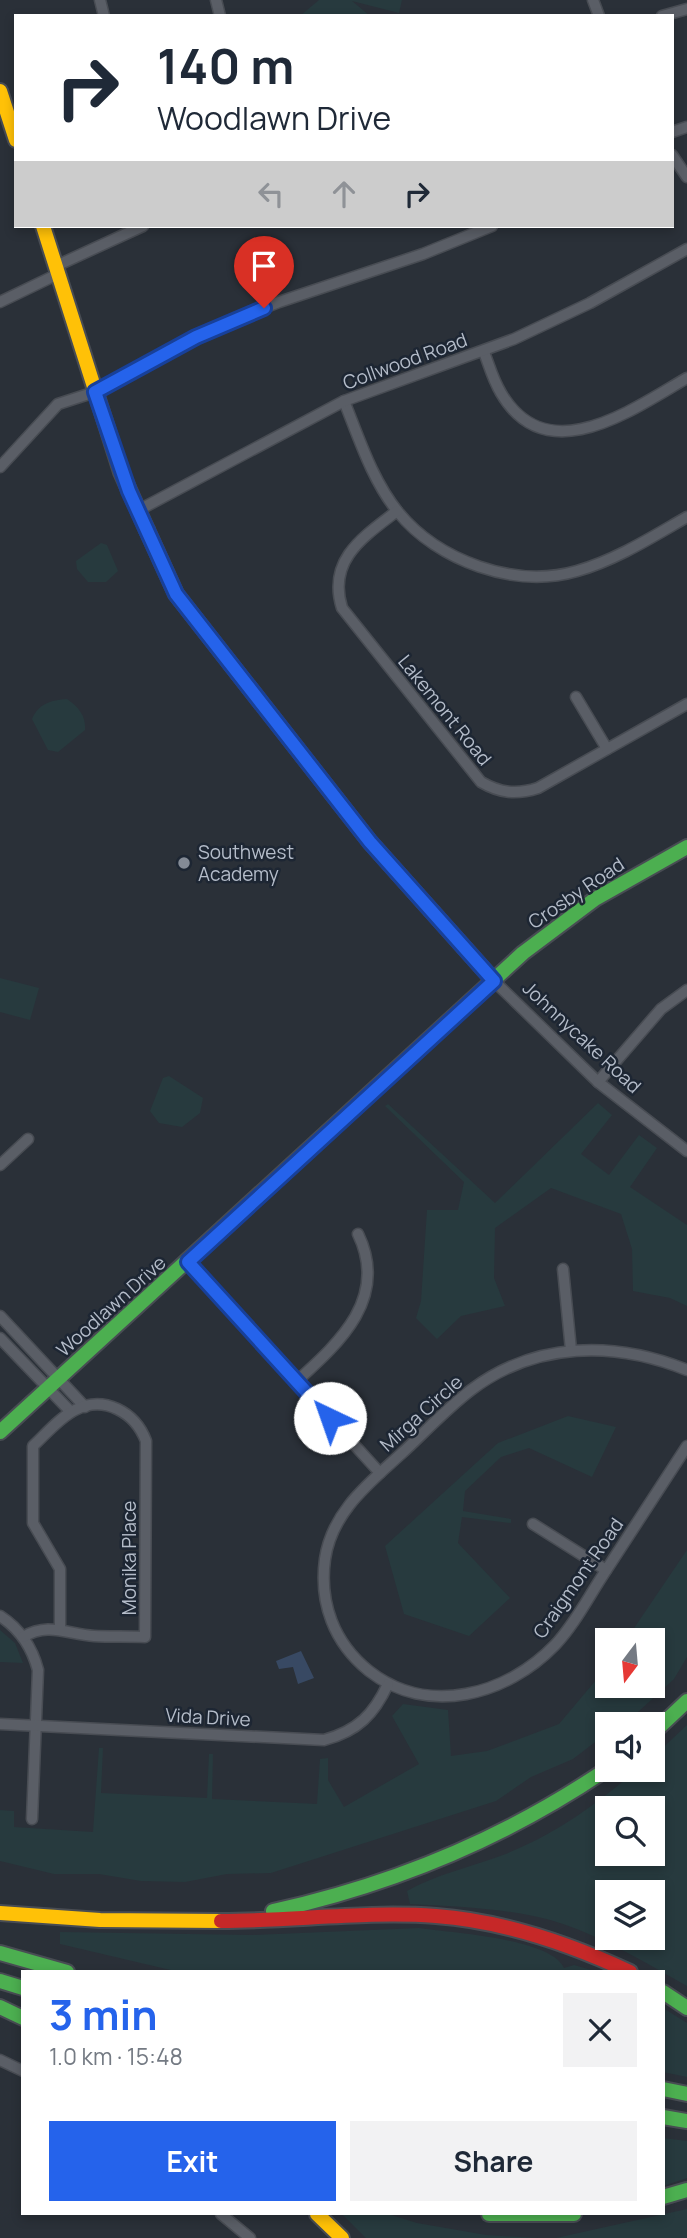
<!DOCTYPE html>
<html lang="en">
<head>
<meta charset="utf-8">
<style>
	:root { --surface:#fff; --page:#f2f2f3; --text:#1f2937; --muted:#747a83; --accent:#2563eb }
	body { margin:0; font-family:Manrope,sans-serif; background:var(--page); color:var(--text); height:100vh; display:flex; flex-direction:column; font-size:26px; white-space:nowrap }
	* { box-sizing:border-box; margin:0 }
	p { font-size:23px; color:var(--muted) }
	.icon { flex:none; width:38px; height:38px; fill:none; stroke:currentColor; stroke-width:2; stroke-linecap:round; stroke-linejoin:round }
	.map { position:relative; flex:1; overflow:hidden }
	.details { position:absolute; left:21px; top:1970px; width:644px; height:245px; display:flex; flex-direction:column; background:var(--surface); border-radius:0px; box-shadow:0 4px 10px #0003 }
	.details>* { flex:none }
	.top-card { position:absolute; left:14px; top:14px; width:660px; height:214px; border-radius:0px; box-shadow:0 4px 10px #0003; background:#fff; color:var(--text); overflow:hidden }
	.needle { width:46px; rotate:196deg }
	.buttons { position:absolute; left:595px; top:1628px; display:grid; gap:14px }
	.buttons a { display:grid; place-items:center; width:70px; height:70px; border-radius:0px; background:var(--surface); box-shadow:0 4px 10px #0003; font-size:35px }
	.pin { position:absolute; display:grid; place-items:center; width:60px; height:60px; color:#fff; margin:-72px -30px; border-radius:50% 50% 50% 0; rotate:-45deg; box-shadow:0 0 7px #0007 }
	.pin .icon { rotate:45deg }
	.me { position:absolute; width:77px; margin:-38px; rotate:318deg; stroke-linejoin:round; filter:drop-shadow(0 0 5px #0008) }
	.turn { display:flex; align-items:center; gap:24px; height:147px; padding:0 28px; font-size:32px }
	.turn .icon { width:91px; height:91px; stroke-width:2.5 }
	.turn b { display:block; font-size:49px; line-height:60px }
	.lanes { display:flex; align-items:center; height:66px; padding:0 28px; background:#0003; justify-content:center; gap:35px; direction:ltr }
	.lanes .off { opacity:.35 }
	.round { display:grid; place-items:center; flex:none; width:74px; height:74px; border-radius:0px; background:var(--page) }
	.summary { display:flex; align-items:center; justify-content:space-between; height:119px; padding:0 28px }
	h1 { font-size:42px; font-weight:700; line-height:52px; color:var(--accent) }
	.button { display:flex; gap:14px; margin-top:auto; padding:14px 28px }
	.button a { flex:1; height:80px; border-radius:0px; background:var(--accent); color:#fff; font-size:28px; font-weight:700; line-height:80px; text-align:center }
	.button a+a { background:var(--page); color:var(--text) }
	.map>svg:first-child { display:block }
	.green { fill:#273a3e; fill-rule:evenodd }
	.water { fill:#384963 }
	.lines { fill:none; stroke-linecap:round; stroke-linejoin:round }
	.street-casing { stroke:#484c53; stroke-width:13 }
	.fast-casing { stroke:#484c53; stroke-width:18 }
	.slow-casing { stroke:#484c53; stroke-width:18 }
	.jam-casing { stroke:#484c53; stroke-width:18 }
	.street { stroke:#5a5e66; stroke-width:10 }
	.fast { stroke:#4caf50; stroke-width:14 }
	.slow { stroke:#ffc107; stroke-width:14 }
	.jam { stroke:#c62828; stroke-width:14 }
	.route-casing { stroke:#184099; stroke-width:18 }
	.route { stroke:#2563eb; stroke-width:12 }
	.poi-dot { fill:#848b96; stroke:#1d2633; stroke-width:2.5 }
	.labels { text-anchor:middle; dominant-baseline:central; stroke-width:5; stroke-linejoin:round; paint-order:stroke }
	.street-label { font-size:19px; fill:#b4bcc9; stroke:#1d2633 }
	.poi-label { font-size:19px; fill:#b4bcc9; stroke:#1d2633; text-anchor:start }
</style>
</head>
<body>
<div class="map">
<svg width="687" height="2238" viewBox="0 0 687 2238">
	<rect width="100%" height="100%" fill="#2a3038"/>
	<!-- green -->
	<g class="green">
		<path d="M319,0H402L399,13L352,1L370,16H300Z"/>
		<path d="M101,543L107,545L118,571L106,582H88L77,569L76,561Z"/>
		<path d="M67,699C78,707 86,715 85,730L58,752L48,750L32,719C38,704 51,700 67,699Z"/>
		<path d="M0,978L39,988L30,1020L0,1012Z"/>
		<path d="M169,1076L203,1098L200,1113L182,1127L159,1123L150,1111L163,1078Z"/>
		<path d="M598,1103L612,1115L581,1154L609,1175L639,1135L657,1148L630,1187L687,1225V1306L670,1298L633,1291L632,1249L621,1214L551,1188L495,1228L494,1278L505,1306L461,1316L437,1339L416,1318L421,1301L427,1210H458L464,1182L385,1106L388,1104L495,1203Z"/>
		<path d="M568,1416L616,1427L592,1477L529,1448L501,1457L465,1491L463,1511L511,1519V1523L462,1517L458,1543L510,1598L469,1636L404,1614L385,1546L498,1443Z"/>
		<path d="M687,1550V1657L674,1679L626,1723L607,1724V1733L573,1759L531,1777L496,1801L271,1873L227,1874L185,1882L141,1881L99,1874H54L0,1861V1810L14,1811V1827L93,1832L99,1748H103L101,1793L207,1798L209,1754H213L212,1799L317,1804L320,1759L328,1758V1780L344,1807L419,1764L392,1716L403,1704L448,1710L451,1756L487,1751L559,1724L607,1667V1685H653V1640H626Z"/>
		<path d="M0,1630L15,1643L23,1663L0,1662Z"/>
		<path d="M687,1725V1986C648,1964 607,1939 563,1924C514,1908 462,1907 410,1904L407,1891C437,1874 471,1867 503,1855C556,1834 594,1806 638,1769H653V1757ZM607,1808H653V1853H607ZM607,1892H653V1937H607Z"/>
		<path d="M419,1928C451,1933 551,1938 564,1968L574,1965L598,1972H179L60,1944V1932L251,1935Z"/>
		<path d="M663,2008L687,2023V2077L663,2072Z"/>
		<path d="M663,2138L687,2141V2178L663,2186Z"/>
		<path d="M687,2209V2238H556Z"/>
		<path d="M342,2214H388L417,2223L486,2235L538,2238H366Z"/>
	</g>
	<!-- water -->
	<path class="water" d="M301,1651L314,1678L298,1684L293,1667L279,1669L276,1661Z"/>
	<g class="lines">
		<defs>
			<g id="street">
				<path d="M100,0L104,16"/>
				<path d="M216,0L220,16"/>
				<path d="M593,0L599,16"/>
				<path d="M662,16L687,9"/>
				<path d="M672,132L687,127"/>
				<path d="M672,155L687,177"/>
				<path d="M56,266L143,226"/>
				<path d="M0,302L58,274"/>
				<path d="M484,352C489,365 493,380 501,393C547,472 633,409 687,378"/>
				<path d="M344,401C359,438 372,480 398,512C438,561 515,589 577,571C616,560 652,537 687,517"/>
				<path d="M0,467L58,404L95,392L223,324L279,302L423,254L492,226"/>
				<path d="M137,511L344,401L514,339L590,303L687,249"/>
				<path d="M397,511C363,537 327,560 342,608L481,782C500,793 516,795 538,788L687,704"/>
				<path d="M576,697L607,749"/>
				<path d="M494,981L598,1082L687,1151"/>
				<path d="M598,1082L661,1009L687,990"/>
				<path d="M0,1165L28,1139"/>
				<path d="M188,1262L380,1473"/>
				<path d="M563,1269L571,1350"/>
				<path d="M0,1316L85,1407"/>
				<path d="M0,1338L71,1412"/>
				<path d="M687,1370C615,1341 536,1341 471,1390C446,1409 424,1433 401,1454C368,1484 332,1512 325,1559C319,1603 334,1643 369,1671C428,1717 507,1695 555,1645C574,1625 588,1598 603,1575C631,1532 659,1489 687,1446"/>
				<path d="M297,1381C340,1342 389,1298 358,1234"/>
				<path d="M533,1524L606,1570"/>
				<path d="M0,1616C20,1629 32,1647 38,1670L32,1819"/>
				<path d="M23,1637C48,1622 67,1634 94,1636C111,1637 128,1636 145,1637L146,1441C135,1412 104,1395 75,1410C59,1418 46,1434 33,1446V1523L60,1569V1630"/>
				<path d="M0,1724L324,1740C358,1731 374,1714 388,1684"/>
				<path d="M0,2060L23,2071"/>
				<path d="M221,2214L250,2238"/>
			</g>
			<g id="fast">
				<path d="M147,530L176,594L370,842L494,981"/>
				<path d="M0,1432L523,953L595,899L687,847"/>
				<path d="M653,1733L687,1701"/>
				<path d="M273,1911C395,1884 504,1839 607,1769"/>
				<path d="M0,1953L67,1972"/>
				<path d="M0,1981L23,1988"/>
				<path d="M663,1992L687,2008"/>
				<path d="M0,2007L23,2018"/>
				<path d="M663,2089L687,2094"/>
				<path d="M663,2117L687,2121"/>
				<path d="M663,2197L687,2190"/>
				<path d="M489,2214H574"/>
			</g>
			<g id="slow">
				<path d="M0,91L16,140"/>
				<path d="M43,226L121,472L147,530"/>
				<path d="M0,1913L100,1920L221,1921"/>
				<path d="M317,2214L342,2238"/>
			</g>
			<path id="jam" d="M221,1921C293,1921 365,1911 436,1916C504,1921 568,1943 630,1972"/>
		</defs>
		<!-- street casing -->
		<use href="#street" class="street-casing"/>
		<!-- fast casing -->
		<use href="#fast" class="fast-casing"/>
		<!-- slow casing -->
		<use href="#slow" class="slow-casing"/>
		<!-- jam casing -->
		<use href="#jam" class="jam-casing"/>
		<!-- street -->
		<use href="#street" class="street"/>
		<!-- fast -->
		<use href="#fast" class="fast"/>
		<!-- slow -->
		<use href="#slow" class="slow"/>
		<!-- jam -->
		<use href="#jam" class="jam"/>
	</g>
	<g class="lines">
		<defs>
			<path id="route" d="M264,308L196,337L95,392L129,491L176,594L370,842L494,981L188,1262L330,1418"/>
		</defs>
		<!-- route casing -->
		<use href="#route" class="route-casing"/>
		<!-- route -->
		<use href="#route" class="route"/>
	</g>
	<!-- markers -->
	<circle class="poi-dot" cx="184" cy="863" r="7"/>
	<g class="labels">
		<!-- street labels -->
		<g class="street-label">
			<text transform="translate(405 361) rotate(-20)">Collwood Road</text>
			<text transform="translate(445 710) rotate(51)">Lakemont Road</text>
			<text transform="translate(576 893) rotate(-34)">Crosby Road</text>
			<text transform="translate(582 1037) rotate(43)">Johnnycake Road</text>
			<text transform="translate(111 1306) rotate(-42)">Woodlawn Drive</text>
			<text transform="translate(421 1413) rotate(-42)">Mirga Circle</text>
			<text transform="translate(129 1558) rotate(-90)">Monika Place</text>
			<text transform="translate(578 1578) rotate(-55)">Craigmont Road</text>
			<text transform="translate(208 1717) rotate(3)">Vida Drive</text>
		</g>
		<!-- poi labels -->
		<g class="poi-label">
			<text x="198" y="852">Southwest<tspan x="198" dy="22">Academy</tspan></text>
		</g>
	</g>
</svg>
<div class="buttons">
<a><svg class="needle" viewBox="-14 -14 28 28"><path d="M0-13l5 13h-10z" fill="#e53935"/><path d="M0 13l5-13h-10z" fill="#747a83"/></svg></a>
<a><svg class="icon" aria-label="sound" viewBox="0 0 24 24"><path d="M4 9h4l5-4v14l-5-4H4zM17 9q2 3 0 6"/></svg></a>
<a><svg class="icon" aria-label="search" viewBox="0 0 24 24"><circle cx="10" cy="10" r="6"/><path d="M15 15l6 6"/></svg></a>
<a><svg class="icon" aria-label="layers" viewBox="0 0 24 24"><path d="M12 4l9 5-9 5-9-5zM3 14l9 5 9-5"/></svg></a>
</div>
<div class="pin" style="left:264px;top:308px;background:#d93025"><svg class="icon" aria-label="arrive" viewBox="0 0 24 24"><path d="M6 21V4h12l-3 4 3 4H6"/></svg></div>
<svg class="me" style="left:330px;top:1418px" viewBox="-20 -20 40 40"><circle r="19" fill="#fff"/><path d="M0-13L10 11 0 6-10 11z" fill="#2563eb"/></svg>
<div class="top-card">
<div class="turn"><svg class="icon" aria-label="right" viewBox="0 0 24 24"><path d="M7 20v-9h11M14 6l5 5-5 5"/></svg><div><b>140 m</b>Woodlawn Drive</div></div>
<div class="lanes"><svg class="icon off" aria-label="left" viewBox="0 0 24 24"><path d="M17 20v-9H6M10 6l-5 5 5 5"/></svg><svg class="icon off" aria-label="ahead" viewBox="0 0 24 24"><path d="M12 20V5M6 11l6-6 6 6"/></svg><svg class="icon" aria-label="right" viewBox="0 0 24 24"><path d="M7 20v-9h11M14 6l5 5-5 5"/></svg></div>
</div>
<section class="details">
<div class="summary"><div><h1>3 min</h1><p>1.0 km · 15:48</p></div><a class="round"><svg class="icon" aria-label="close" viewBox="0 0 24 24"><path d="M6 6l12 12M18 6L6 18"/></svg></a></div>
<div class="button"><a>Exit</a><a>Share</a></div>
</section>
</div>
</body>
</html>
